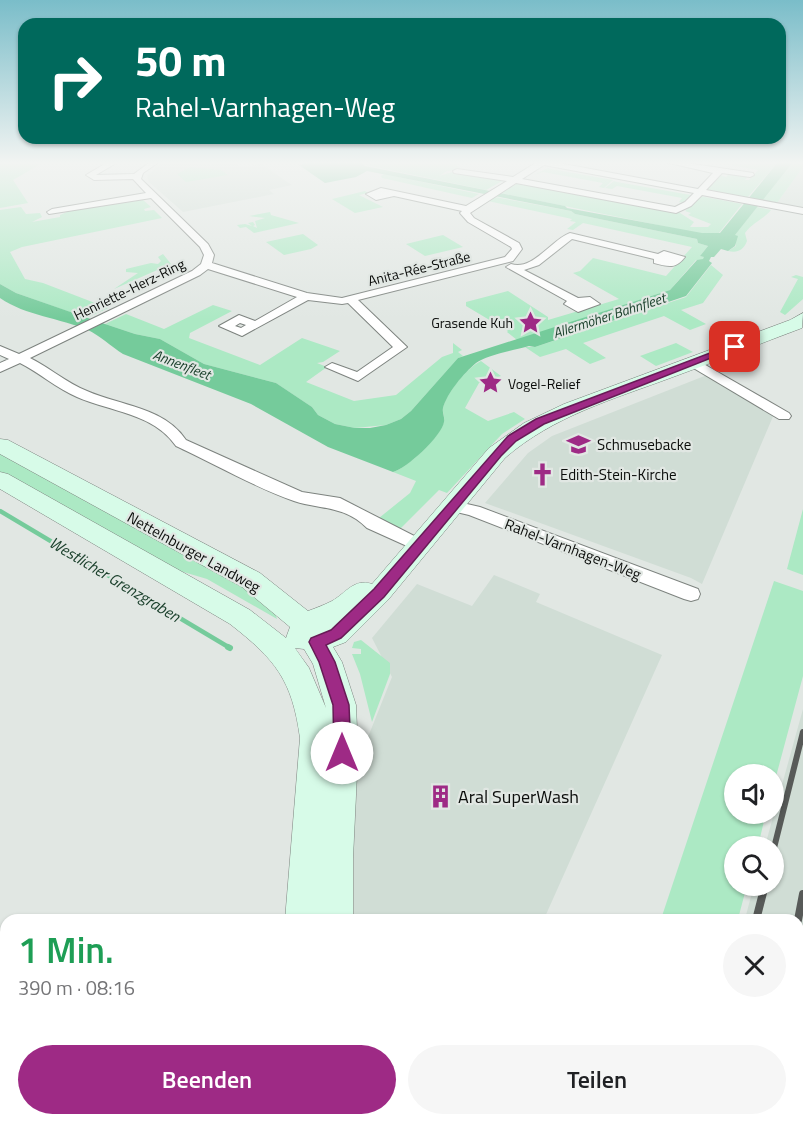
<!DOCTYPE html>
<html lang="de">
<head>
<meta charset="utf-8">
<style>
	:root { --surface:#fff; --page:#f6f6f6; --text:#202124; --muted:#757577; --accent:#9e2a85 }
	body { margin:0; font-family:"Titillium Web",sans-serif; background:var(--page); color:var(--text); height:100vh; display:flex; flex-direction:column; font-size:22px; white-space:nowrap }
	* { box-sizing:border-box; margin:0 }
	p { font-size:20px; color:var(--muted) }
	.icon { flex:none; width:33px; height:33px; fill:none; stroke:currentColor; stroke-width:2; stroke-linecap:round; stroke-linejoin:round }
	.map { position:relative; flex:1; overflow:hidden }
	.panel { position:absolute; left:0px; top:914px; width:804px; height:212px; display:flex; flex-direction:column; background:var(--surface); border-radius:18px 18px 0 0; box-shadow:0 2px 4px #0004 }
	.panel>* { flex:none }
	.guide { position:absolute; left:18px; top:18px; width:768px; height:126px; border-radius:18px; box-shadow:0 2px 4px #0004; background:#00695c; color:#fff; overflow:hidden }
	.tools { position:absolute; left:724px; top:764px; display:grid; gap:12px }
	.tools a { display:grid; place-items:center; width:60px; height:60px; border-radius:50%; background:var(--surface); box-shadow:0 2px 4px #0004; font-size:30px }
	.pin { position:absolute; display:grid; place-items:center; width:51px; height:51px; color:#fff; margin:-26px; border-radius:12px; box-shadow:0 3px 9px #0006 }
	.me { position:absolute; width:66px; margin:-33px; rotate:0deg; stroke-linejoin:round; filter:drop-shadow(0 0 4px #0008) }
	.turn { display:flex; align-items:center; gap:21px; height:126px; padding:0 18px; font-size:27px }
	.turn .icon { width:78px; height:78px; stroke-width:2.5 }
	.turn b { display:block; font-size:42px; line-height:51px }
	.round { display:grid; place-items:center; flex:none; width:63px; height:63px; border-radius:32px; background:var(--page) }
	.head { display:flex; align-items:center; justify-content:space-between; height:102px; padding:0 18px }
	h1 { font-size:36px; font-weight:600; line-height:45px; color:#1e9e55 }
	.cta { display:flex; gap:12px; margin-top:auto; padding:12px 18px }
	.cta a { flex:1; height:69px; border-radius:36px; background:var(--accent); color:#fff; font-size:24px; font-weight:600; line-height:69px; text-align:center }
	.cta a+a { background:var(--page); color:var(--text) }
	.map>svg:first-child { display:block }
	.built { fill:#d0ddd5 }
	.green { fill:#ace9c4 }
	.water { fill:#75cb9b }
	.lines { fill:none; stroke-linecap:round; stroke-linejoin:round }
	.stream-far1 { stroke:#75cb9b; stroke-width:4.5 }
	.stream { stroke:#75cb9b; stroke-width:6 }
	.street-casing { stroke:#7d837f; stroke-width:2 }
	.secondary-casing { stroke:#7d837f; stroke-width:1 }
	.street { fill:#fff; fill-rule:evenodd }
	.secondary { fill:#d7fbe8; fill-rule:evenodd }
	.rail-far1 { stroke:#575a58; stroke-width:6 }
	.rail { stroke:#575a58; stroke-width:8 }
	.route { fill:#9e2a85; stroke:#671b56; stroke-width:1.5 }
	.labels { text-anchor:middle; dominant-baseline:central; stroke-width:4.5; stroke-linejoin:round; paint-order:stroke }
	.far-street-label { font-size:14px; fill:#0b0d0b; stroke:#e1e7e3 }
	.far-water-label { font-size:14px; font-style:italic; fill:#1d422e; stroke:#e1e7e3 }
	.far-poi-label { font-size:14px; fill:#0b0d0b; stroke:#e1e7e3; text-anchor:end }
	.poi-label { font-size:15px; fill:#0b0d0b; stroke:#e1e7e3; text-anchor:start }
	.street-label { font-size:15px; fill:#0b0d0b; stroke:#e1e7e3 }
	.water-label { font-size:16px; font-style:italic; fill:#1d422e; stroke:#e1e7e3 }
	.near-poi-label { font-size:18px; fill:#0b0d0b; stroke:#e1e7e3; text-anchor:start }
</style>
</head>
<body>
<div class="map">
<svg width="803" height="1124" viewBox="0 0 803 1124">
	<rect width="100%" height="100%" fill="#e1e7e3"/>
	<!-- built -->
	<g class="built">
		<path d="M227,162L235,163L242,167L261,164L292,185L269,190L274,194L183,212L149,182L147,176L161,163L212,165Z"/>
		<path d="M803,167V208L777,203Z"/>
		<path d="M707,375L774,414L702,584L691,578L485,503L528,453L552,436Z"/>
		<path d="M494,575L540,594L536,602L662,655L544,919L346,920L352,777L392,677L372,638L417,584L472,606Z"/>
		<path d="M803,709V1124H688L690,1119H798V920L745,919L754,885H774V846H765Z"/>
		<path d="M364,1119H455L453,1124H367Z"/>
	</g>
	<!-- green -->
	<g class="green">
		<path d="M0,162H44L13,180L28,203L0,208Z"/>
		<path d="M351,162H454L461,170L447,171L439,176L452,172L504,180L486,190Z"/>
		<path d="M722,162H778L747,198L706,189L720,175L726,177L730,173L748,176L745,180H749L758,170L720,163Z"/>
		<path d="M793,162H803V167L777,203L762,200Z"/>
		<path d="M190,167L221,170L228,175L186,182L177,174Z"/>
		<path d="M548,168L551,169L613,180L604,188L599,187L603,183L543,172L534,175Z"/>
		<path d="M384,174L479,194L472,198L382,178L381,176Z"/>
		<path d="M521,181L677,211L694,222L690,227H708L711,224L688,215L691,213L685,211L700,196L742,204L719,233L702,234L501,193Z"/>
		<path d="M614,181L617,182L691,195L683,203L679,202L682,198L617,186L612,189L605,188Z"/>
		<path d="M365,191L368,193L359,195L383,207L355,213L332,199Z"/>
		<path d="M495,197L571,211L575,214L697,239L698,243L708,246L700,256L705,257L703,260H696L670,290L517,340L507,332L508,331L466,306V302L508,291L548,317V320L619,299L573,273L580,271L593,258L666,276L692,247L583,223L573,230L567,229L576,222L570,221L572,219L488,201Z"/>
		<path d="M143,200L151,207L144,209L145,211L154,210L162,218L22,247L10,252L25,279L43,283L108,308L87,318L16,293L0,284V210L21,207L26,214L40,213L42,217L32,222L60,217V215L69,211Z"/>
		<path d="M757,207L771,210C763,220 753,222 745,233L747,241C743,251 737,253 728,251L736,246L734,236Z"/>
		<path d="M270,212L271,215L299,223L254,233L246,227L240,228L237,225L245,224L252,226L248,223L253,222L255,225L253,226L257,228L255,221L265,218L249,216Z"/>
		<path d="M303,234L318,245L311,249L284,255L266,242Z"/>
		<path d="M443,235L463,247L425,256L406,244Z"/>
		<path d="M163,254L171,264L114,289L138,273L126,272V269L151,263L158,264L161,261L158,257Z"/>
		<path d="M711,265L723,275L703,303L681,310L706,324L690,330L664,316L583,343L606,358L590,364L566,349L540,357L525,347H535L686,297Z"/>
		<path d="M796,275L803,277V299L785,315L780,312L798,279L791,277Z"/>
		<path d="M213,305L232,311L190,333L189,338L260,365L302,338L340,351L323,362L317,363L327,367L306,382L354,401L396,395L442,357L453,353V343L462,350L458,352L463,356L458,358L411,411L401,419L386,425L355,428L335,424L318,415L312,407L276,383L204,364L160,339L135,334L105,324L126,314L164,329Z"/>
		<path d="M676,343L693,352L656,366L640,356Z"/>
		<path d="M481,361L501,376L479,383L465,408L488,421L514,412L525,419L502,434L447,493L439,490L400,529L379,518L410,493L416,481L393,472C406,469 442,436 444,421C445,416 442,413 443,408C447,392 467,368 481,361Z"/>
		<path d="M0,451L242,585L273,607L277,619L207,579L170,568L0,473Z"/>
		<path d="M803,509V575L787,569Z"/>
		<path d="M774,581L803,591V676L774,784V774H735V813H766L758,846H735V885H747L738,919H661Z"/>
		<path d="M361,640L390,663V674L372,722L360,674L352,654H361V649L352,648L354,642Z"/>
		<path d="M596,1119H684L683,1124H594Z"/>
	</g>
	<!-- water -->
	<path class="water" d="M299,162L362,163L365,166L565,206L567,208L702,233H720L778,162H793L735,235L738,236L735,246L728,251L721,249L714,257H711L709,261L712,263L686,296L535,347L529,346C515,350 486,355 476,363C464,373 447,393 443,408C442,413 445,417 444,422C442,436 406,469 393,472L328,447L251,404L123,354C112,347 99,335 88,330C60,318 26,316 0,298V284L16,293L105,324L135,334L160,339L204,364L276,383L312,407L318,415L335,424L355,428H370L386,425L401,419L411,411L458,358L670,290L697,260L703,259L704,257L700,256L708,246L698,243L697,239L575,214L571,211L367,171L356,177L325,183L299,165L304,164Z"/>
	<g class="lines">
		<!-- stream-far1 -->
		<path class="stream-far1" d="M0,511L230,648"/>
		<!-- stream -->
		<path class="stream" d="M228,647L230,648"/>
		<defs>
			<g id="street">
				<path d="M108,162H118L96,175L134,174L150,162H159L143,173L141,179L208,244L214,255L212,263L307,293L342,298L505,257L512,249L511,247L468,222L460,213L462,211L394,196L376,200L366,194L381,188L466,206L507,181L454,173L453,171L457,169L513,177L537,162H553L698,189L713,173L665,162H680L753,173L754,175L750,177L722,173L706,190L803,208V214L702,195L691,206L676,213L516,183L470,213L474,218L519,243L522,249L513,261L358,300L407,347L358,381L325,367L332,363L357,372L393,347L348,303L342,304L308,300L242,336L219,326L239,315L255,321L297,297L208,269L200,275L30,358C50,368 67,383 87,391C121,406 164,407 186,440L302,492L340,498L424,541L427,545L424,549L418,551L367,528C344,505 321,510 294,501C256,488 213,463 176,446C153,413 111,412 77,397C56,388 40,373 20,363L0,372V363L9,359L0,355V346L19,354L192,271L201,264L204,255L200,247L151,198L49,214L47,212L52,209L146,193L133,179L94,180L86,175ZM544,165L694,193L685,202L675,207L522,179ZM240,323L246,325L241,328L235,326Z"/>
				<path d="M570,233L658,254L664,251L685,257C676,269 669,267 654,263V259L572,239L539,265L524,270L578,298L590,297L600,304L578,312L564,304L567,301L506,267L511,264C533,271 551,240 570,233Z"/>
				<path d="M695,359L789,413L791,416L789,419H779L690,366L689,363L690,360Z"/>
				<path d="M454,501L480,507L698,589L700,594L698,599L691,601L684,599L469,515L448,510L446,506L448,502Z"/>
				<path d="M6,1083V1119H9L0,1123V1086Z"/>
				<path d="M12,1119H47L49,1124H14Z"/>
			</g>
			<g id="secondary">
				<path d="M803,313L802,328C759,344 717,361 673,377C614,399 553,416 505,458L388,600L346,642L333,647L342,662L356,705L358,753L353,858V920H285L300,738C292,680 276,660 230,624L0,489V472L8,474L250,610L286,638L290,627L242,587L0,454V439L8,440L260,573L308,611C316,608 324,605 332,601C346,593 354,578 372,584L489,448L524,423L564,404L790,320ZM295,648L304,649L313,664L326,708L309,668Z"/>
				<path d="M271,1119H317L318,1124H272Z"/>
				<path d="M319,1119H365L366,1124H320Z"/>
			</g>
		</defs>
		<!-- street casing -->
		<use href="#street" class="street-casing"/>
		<!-- secondary casing -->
		<use href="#secondary" class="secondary-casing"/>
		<!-- street -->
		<use href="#street" class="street"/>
		<!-- secondary -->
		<use href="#secondary" class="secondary"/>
		<!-- rail-far1 -->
		<path class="rail-far1" d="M774,848L803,732"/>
		<!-- rail -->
		<g class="rail">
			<path d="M756,920L765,885"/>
			<path d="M798,920L803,894"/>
			<path d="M704,1124L706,1119"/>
			<path d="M754,1124L755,1119"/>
		</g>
	</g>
	<!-- sky -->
	<linearGradient id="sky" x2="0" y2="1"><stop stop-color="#7abdc9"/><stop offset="0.51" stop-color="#f2f4f2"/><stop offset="1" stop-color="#f2f4f2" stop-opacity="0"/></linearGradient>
	<rect width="803" height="319" fill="url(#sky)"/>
	<!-- route -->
	<path class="route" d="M731,345L739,347L544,424L516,441L501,456L384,597L341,638L326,645L335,662L349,705L351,753L348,758L342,760L336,758L334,753L333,705L319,662L309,642L311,638L331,630L374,589L508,436L536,419Z"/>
	<!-- icons -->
	<defs>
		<symbol id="sight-bare" viewBox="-9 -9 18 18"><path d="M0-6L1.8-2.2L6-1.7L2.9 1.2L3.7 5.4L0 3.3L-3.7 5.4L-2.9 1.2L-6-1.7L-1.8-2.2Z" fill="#9e2a85" stroke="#e1e7e3" stroke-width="2.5" paint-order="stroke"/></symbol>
		<symbol id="school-bare" viewBox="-9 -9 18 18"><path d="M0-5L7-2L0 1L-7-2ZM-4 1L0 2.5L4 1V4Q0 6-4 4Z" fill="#9e2a85" stroke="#e1e7e3" stroke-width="2.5" paint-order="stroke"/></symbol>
		<symbol id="church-bare" viewBox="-9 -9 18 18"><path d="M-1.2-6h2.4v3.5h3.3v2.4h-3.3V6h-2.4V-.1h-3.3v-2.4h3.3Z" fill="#9e2a85" stroke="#e1e7e3" stroke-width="2.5" paint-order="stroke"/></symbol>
		<symbol id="building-bare" viewBox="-9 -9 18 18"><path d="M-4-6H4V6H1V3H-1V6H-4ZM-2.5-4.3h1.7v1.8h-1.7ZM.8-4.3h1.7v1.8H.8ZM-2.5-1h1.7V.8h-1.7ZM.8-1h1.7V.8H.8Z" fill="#9e2a85" stroke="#e1e7e3" stroke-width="2.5" paint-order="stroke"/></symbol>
	</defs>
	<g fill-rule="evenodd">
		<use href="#sight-bare" x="514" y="306" width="33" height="33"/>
		<use href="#sight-bare" x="474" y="366" width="33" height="33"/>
		<use href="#school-bare" x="562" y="428" width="33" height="33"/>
		<use href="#church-bare" x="526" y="458" width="33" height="33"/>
		<use href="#building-bare" x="424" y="780" width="33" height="33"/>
	</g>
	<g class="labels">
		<!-- far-street labels -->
		<g class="far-street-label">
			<text transform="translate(419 268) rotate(-14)">Anita-Rée-Straße</text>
			<text transform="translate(129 289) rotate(-26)">Henriette-Herz-Ring</text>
		</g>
		<!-- far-water labels -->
		<g class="far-water-label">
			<text transform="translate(609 315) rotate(-18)">Allermöher Bahnfleet</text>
			<text transform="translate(182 364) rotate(21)">Annenfleet</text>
		</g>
		<!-- far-poi labels -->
		<g class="far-poi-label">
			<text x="513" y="322">Grasende Kuh</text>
			<text x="508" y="383" text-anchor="start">Vogel-Relief</text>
		</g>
		<!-- poi labels -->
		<g class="poi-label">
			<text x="597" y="444">Schmusebacke</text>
			<text x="560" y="474">Edith-Stein-Kirche</text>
		</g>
		<!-- street labels -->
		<g class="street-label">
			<text transform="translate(573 549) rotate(21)">Rahel-Varnhagen-Weg</text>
			<text transform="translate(194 552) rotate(29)">Nettelnburger Landweg</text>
		</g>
		<!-- water labels -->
		<g class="water-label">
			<text transform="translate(115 579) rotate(31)">Westlicher Grenzgraben</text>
		</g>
		<!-- near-poi labels -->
		<g class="near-poi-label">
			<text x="458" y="796">Aral SuperWash</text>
		</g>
	</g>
</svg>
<div class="tools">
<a><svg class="icon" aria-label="sound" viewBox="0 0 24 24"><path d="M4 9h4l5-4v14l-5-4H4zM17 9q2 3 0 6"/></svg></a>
<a><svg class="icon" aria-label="search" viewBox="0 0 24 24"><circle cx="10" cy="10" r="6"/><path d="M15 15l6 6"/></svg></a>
</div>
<div class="pin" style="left:735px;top:347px;background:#d93025"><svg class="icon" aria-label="arrive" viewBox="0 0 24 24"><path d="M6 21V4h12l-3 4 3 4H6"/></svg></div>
<svg class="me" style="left:342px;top:753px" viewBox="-20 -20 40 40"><circle r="19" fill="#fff"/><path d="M0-13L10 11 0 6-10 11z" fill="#9e2a85"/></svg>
<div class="guide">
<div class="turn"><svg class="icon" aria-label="right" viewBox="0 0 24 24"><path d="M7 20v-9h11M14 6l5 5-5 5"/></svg><div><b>50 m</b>Rahel-Varnhagen-Weg</div></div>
</div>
<section class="panel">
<div class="head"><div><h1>1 Min.</h1><p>390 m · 08:16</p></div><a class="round"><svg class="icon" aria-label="close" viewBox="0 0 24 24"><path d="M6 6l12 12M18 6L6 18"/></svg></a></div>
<div class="cta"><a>Beenden</a><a>Teilen</a></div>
</section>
</div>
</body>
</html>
